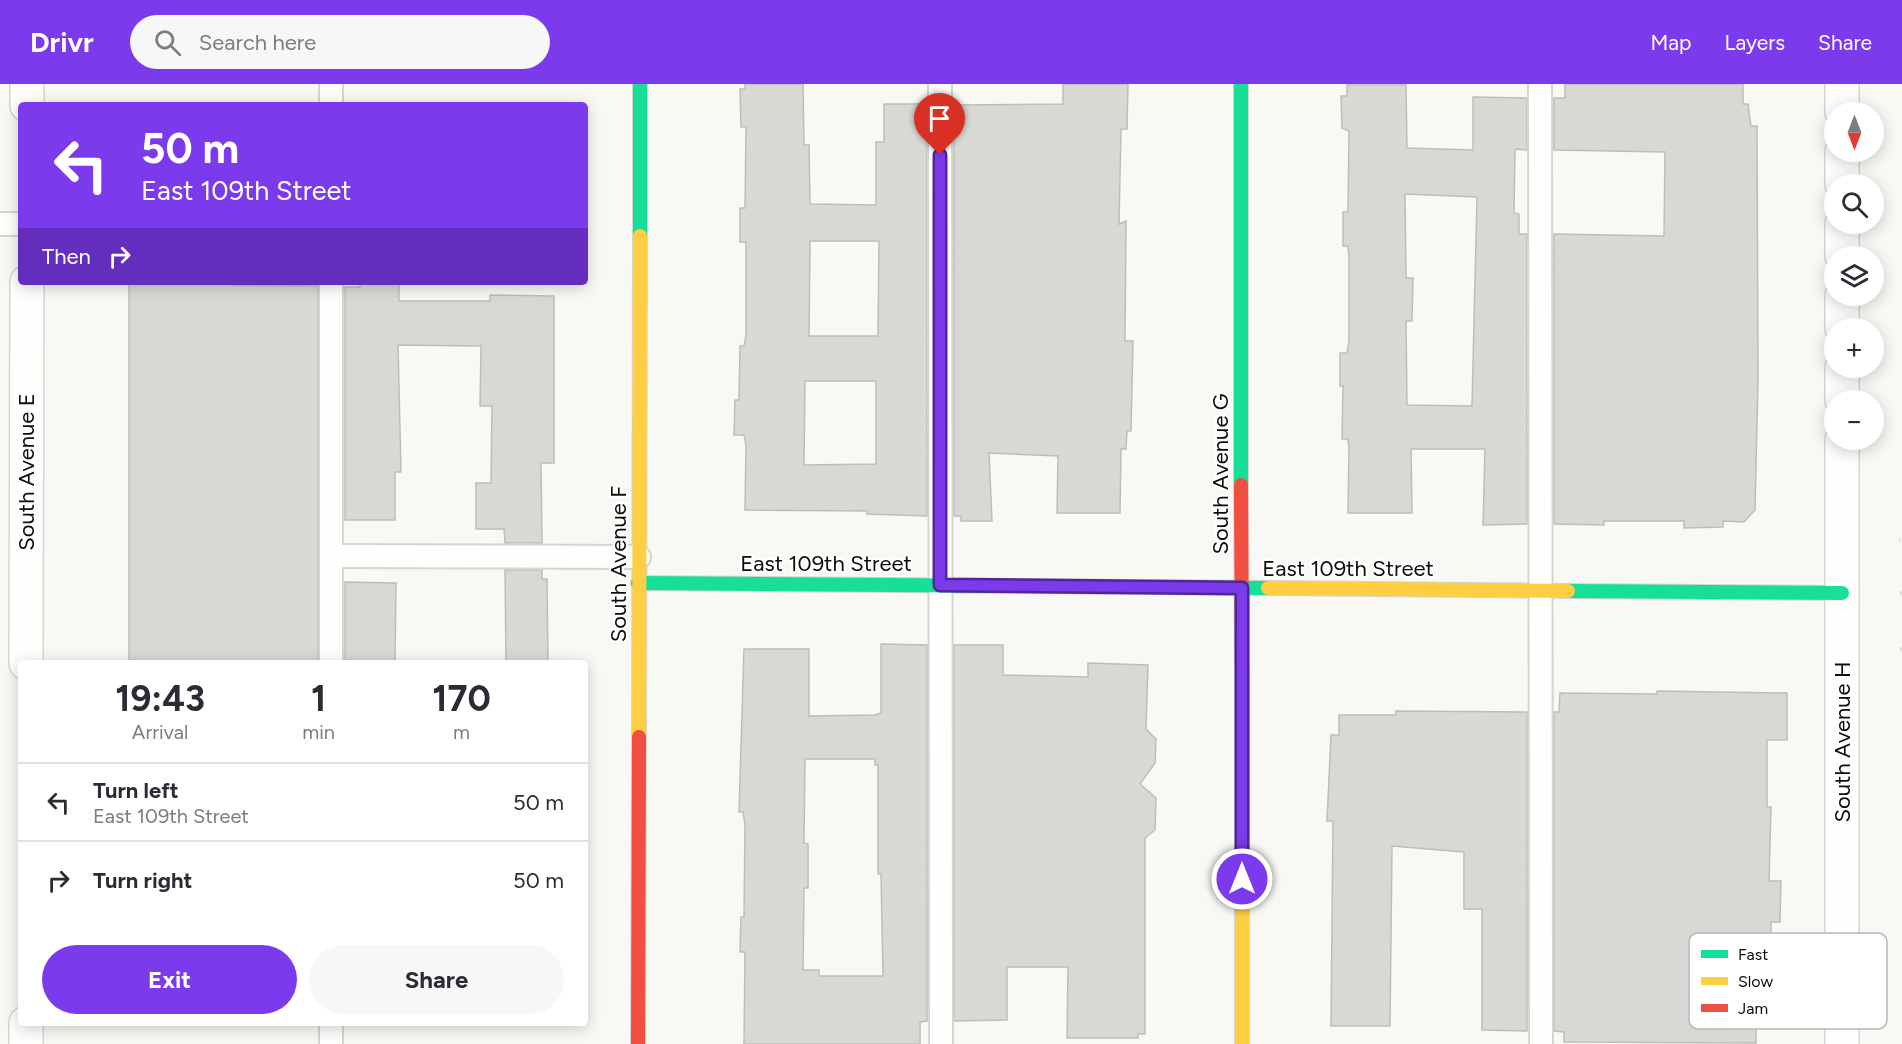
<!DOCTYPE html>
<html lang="en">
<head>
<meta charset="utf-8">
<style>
	:root { --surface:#fff; --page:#f7f7f7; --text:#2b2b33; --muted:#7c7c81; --line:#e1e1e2; --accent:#7c3aed }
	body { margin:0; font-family:Figtree,sans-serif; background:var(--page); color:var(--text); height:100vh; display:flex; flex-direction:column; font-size:22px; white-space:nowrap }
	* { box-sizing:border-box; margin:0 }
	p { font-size:20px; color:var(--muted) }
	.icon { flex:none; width:33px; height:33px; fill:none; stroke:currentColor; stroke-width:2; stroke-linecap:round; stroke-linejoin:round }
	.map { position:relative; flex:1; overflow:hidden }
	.sheet { position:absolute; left:18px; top:576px; width:570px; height:366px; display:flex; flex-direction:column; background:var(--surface); border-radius:6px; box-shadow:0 3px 15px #0003 }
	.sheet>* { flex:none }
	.hud { position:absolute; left:18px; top:18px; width:570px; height:183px; border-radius:6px; box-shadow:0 3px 15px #0003; background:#7c3aed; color:#fff; overflow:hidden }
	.needle { width:39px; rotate:180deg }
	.buttons { position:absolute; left:1824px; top:18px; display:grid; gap:12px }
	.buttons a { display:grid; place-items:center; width:60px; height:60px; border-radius:50%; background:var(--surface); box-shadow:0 3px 15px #0003; font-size:30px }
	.pin { position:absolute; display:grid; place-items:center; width:51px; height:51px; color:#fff; margin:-62px -26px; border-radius:50% 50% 50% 0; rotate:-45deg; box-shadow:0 0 6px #0007 }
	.pin .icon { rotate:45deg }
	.me { position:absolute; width:66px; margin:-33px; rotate:0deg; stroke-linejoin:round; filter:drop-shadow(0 0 4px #0008) }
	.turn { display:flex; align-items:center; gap:21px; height:126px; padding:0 24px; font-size:27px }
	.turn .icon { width:78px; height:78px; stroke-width:2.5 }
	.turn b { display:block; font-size:42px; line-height:51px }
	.then { display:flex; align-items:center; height:57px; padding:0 24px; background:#0003; gap:12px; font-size:22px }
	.eta { display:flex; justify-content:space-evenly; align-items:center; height:102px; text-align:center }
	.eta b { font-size:36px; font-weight:700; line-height:42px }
	.button { display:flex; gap:12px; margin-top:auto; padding:12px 24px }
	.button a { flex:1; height:69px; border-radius:36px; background:var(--accent); color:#fff; font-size:24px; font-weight:700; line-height:69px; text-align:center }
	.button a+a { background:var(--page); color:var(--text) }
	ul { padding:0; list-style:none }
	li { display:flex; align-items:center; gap:18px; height:78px; padding:0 24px; border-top:2px solid var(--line) }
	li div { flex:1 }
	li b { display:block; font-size:22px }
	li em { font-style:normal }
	header { display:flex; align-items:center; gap:36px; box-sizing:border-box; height:84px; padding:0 30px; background:var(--accent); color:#fff }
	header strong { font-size:28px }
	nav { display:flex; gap:33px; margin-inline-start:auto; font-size:21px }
	.search { width:420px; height:54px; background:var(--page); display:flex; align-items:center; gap:15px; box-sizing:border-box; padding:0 21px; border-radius:33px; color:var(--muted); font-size:22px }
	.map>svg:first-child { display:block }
	.building { fill:#d8d8d5; stroke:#bdbdba; stroke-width:1.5; fill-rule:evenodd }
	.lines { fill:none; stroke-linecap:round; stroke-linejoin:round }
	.lane-casing { stroke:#d5d5d2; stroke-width:26 }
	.street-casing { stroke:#d5d5d2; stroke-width:36 }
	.fast-casing { stroke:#d5d5d2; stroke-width:16 }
	.slow-casing { stroke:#d5d5d2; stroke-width:16 }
	.jam-casing { stroke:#d5d5d2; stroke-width:16 }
	.path { stroke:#dbdbda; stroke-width:4; stroke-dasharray:1.5 4.5; stroke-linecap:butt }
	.lane { stroke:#fefefd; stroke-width:22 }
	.street { stroke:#fefefd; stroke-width:33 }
	.fast { stroke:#16e098; stroke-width:14 }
	.slow { stroke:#ffcf43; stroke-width:14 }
	.jam { stroke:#f24e42; stroke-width:14 }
	.route-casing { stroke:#51269a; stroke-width:15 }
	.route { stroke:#7c3aed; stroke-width:10 }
	.labels { text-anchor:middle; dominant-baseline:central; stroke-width:4.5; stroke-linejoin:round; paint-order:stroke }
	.street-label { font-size:22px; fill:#0c0c09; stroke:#fff }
	.key { fill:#fff; stroke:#b6b6b5; stroke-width:1.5 }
	.key-label { font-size:16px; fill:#0c0c09 }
</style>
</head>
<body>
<header>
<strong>Drivr</strong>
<div class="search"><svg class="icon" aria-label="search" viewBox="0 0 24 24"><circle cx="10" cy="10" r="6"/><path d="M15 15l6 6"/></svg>Search here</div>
<nav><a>Map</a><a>Layers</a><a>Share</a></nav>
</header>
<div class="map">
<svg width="1902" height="960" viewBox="0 0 1902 960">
	<rect width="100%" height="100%" fill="#f8f8f4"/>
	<!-- building -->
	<g class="building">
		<path d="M745,0H803L804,61H809L810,120L876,121V58H884V20H927V432L867,430V427L745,426L746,361L744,351H734L735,316H739L740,262H744L746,251V158H740V124H745L746,43H741L740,5H745ZM810,157H879L878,252H809ZM805,297H876V380L804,381Z"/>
		<path d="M1063,0H1128L1127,45H1121L1119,140L1126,137L1125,257H1133L1131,347H1127L1126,365H1121L1120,429H1057L1058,372L989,369L992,437H961V432H954V21L1063,20Z"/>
		<path d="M1565,0H1743V20H1748L1751,42H1757L1758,296L1755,426L1744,438L1723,437V443L1684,444V437H1604V441L1554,440V150L1664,152L1665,68L1554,66V14H1565Z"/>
		<path d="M1347,1H1406L1407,64L1473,66V13L1527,14V66L1515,65L1514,129L1519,130V150H1527V440L1483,441L1485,365H1411L1412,429H1348L1349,365L1348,355H1342L1343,302H1340V269H1347L1349,257V174L1348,162H1343V128H1348L1349,47L1342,44L1341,12H1347ZM1405,110L1477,113L1472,322L1407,321L1406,237H1412L1413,194H1406Z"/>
		<path d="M129,198H231V201L318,202V579H129Z"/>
		<path d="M360,198H399V217H490V211L554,212V379H541L542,459H505L504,445H476V399H491L492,322H480L481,262L398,261L401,388H395V436H345V203H360Z"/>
		<path d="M505,486H542V495H547L548,579H506Z"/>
		<path d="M345,498L396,499L395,579H345Z"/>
		<path d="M881,560L927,561V937L920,938V960H744L745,868H740L741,833H744L745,740L743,728H739L744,565H809V632L875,631L881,629ZM805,675H875V681H878V790H881L883,892H819V886H803L804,804H808V760L804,759Z"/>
		<path d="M954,561H1003V591L1088,593V579L1148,581L1146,645L1156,655L1155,679L1140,700L1156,714L1155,746L1145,754V950H1138V954H1067L1068,883H1007V936L954,937Z"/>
		<path d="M1657,607L1787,609V656H1767V723H1771L1769,797H1781L1780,838H1771L1770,898H1762L1761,938H1756V959L1564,958V948L1554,947V628H1559L1560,609L1657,610Z"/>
		<path d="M1396,627L1527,628V947L1482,946V825H1464V768L1392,762L1390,942H1331L1333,737H1327L1331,651H1339V631H1396Z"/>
	</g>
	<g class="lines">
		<defs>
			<g id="lane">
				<path d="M331,0V21"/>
				<path d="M940,0L941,960"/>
				<path d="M1540,0L1541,960"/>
				<path d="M0,140H21"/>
				<path d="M331,472L639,473"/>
				<path d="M331,579V198"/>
				<path d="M331,960V939"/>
			</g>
			<g id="street">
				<path d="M27,21V0"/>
				<path d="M1842,28V0"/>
				<path d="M1842,100V68"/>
				<path d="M1842,172V140"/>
				<path d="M1842,244V212"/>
				<path d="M1842,316V284"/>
				<path d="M26,579L27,198"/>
				<path d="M26,960V939"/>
				<path d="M1842,960V356"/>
			</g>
			<g id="fast">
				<path d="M1241,0V401"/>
				<path d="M640,152V0"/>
				<path d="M638,499L1268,504"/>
				<path d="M1568,507L1842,509"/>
			</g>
			<g id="slow">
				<path d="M1268,504L1568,507"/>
				<path d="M1242,590V960"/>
				<path d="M639,653L640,152"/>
			</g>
			<g id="jam">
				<path d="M1241,401L1242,590"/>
				<path d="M638,960L639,653"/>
			</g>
		</defs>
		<!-- lane casing -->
		<use href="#lane" class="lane-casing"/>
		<!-- street casing -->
		<use href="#street" class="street-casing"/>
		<!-- fast casing -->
		<use href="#fast" class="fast-casing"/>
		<!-- slow casing -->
		<use href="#slow" class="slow-casing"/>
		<!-- jam casing -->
		<use href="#jam" class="jam-casing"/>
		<!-- path -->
		<g class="path">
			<path d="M1899,456H1902"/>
			<path d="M1900,509H1902"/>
			<path d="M1900,565H1902"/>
		</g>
		<!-- lane -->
		<use href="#lane" class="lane"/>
		<!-- street -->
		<use href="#street" class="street"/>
		<!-- fast -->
		<use href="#fast" class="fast"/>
		<!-- slow -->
		<use href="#slow" class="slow"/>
		<!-- jam -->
		<use href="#jam" class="jam"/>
	</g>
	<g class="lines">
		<defs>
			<path id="route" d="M940,71V501L1242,504V795"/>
		</defs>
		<!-- route casing -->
		<use href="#route" class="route-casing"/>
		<!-- route -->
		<use href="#route" class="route"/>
	</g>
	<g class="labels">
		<!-- street labels -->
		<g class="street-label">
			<text transform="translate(26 388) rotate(-90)">South Avenue E</text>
			<text transform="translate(1220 390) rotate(-90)">South Avenue G</text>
			<text x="826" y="479">East 109th Street</text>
			<text transform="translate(618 480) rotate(-90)">South Avenue F</text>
			<text x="1348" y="484">East 109th Street</text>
			<text transform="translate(1842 658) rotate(-90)">South Avenue H</text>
		</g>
	</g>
	<!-- legend -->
	<rect x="1689" y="849" width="198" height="96" rx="9" class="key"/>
	<rect x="1701" y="866" width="27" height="8" fill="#16e098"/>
	<rect x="1701" y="893" width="27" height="8" fill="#ffcf43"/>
	<rect x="1701" y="920" width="27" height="8" fill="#f24e42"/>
	<g class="key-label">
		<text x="1738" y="876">Fast</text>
		<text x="1738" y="903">Slow</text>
		<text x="1738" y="930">Jam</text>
	</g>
</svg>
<div class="buttons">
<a><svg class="needle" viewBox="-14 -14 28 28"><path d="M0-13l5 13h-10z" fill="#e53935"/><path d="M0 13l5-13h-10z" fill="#7c7c81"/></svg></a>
<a><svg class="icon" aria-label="search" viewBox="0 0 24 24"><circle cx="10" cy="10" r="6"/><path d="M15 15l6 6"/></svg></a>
<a><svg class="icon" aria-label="layers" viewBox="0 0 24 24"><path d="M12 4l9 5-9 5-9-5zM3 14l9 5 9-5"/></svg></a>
<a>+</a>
<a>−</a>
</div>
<div class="pin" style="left:940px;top:71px;background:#d93025"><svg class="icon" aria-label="arrive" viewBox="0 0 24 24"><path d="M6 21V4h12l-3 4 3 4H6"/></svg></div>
<svg class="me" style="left:1242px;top:795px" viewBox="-20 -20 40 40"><circle r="17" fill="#7c3aed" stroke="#fff" stroke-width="3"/><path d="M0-11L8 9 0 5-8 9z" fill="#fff"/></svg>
<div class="hud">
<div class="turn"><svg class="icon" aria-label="left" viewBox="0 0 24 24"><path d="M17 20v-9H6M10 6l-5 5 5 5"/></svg><div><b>50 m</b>East 109th Street</div></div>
<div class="then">Then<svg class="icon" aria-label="right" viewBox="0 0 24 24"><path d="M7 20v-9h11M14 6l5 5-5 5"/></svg></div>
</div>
<section class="sheet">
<div class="eta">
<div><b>19:43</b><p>Arrival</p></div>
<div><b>1</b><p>min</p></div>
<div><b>170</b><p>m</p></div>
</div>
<ul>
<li><svg class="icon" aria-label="left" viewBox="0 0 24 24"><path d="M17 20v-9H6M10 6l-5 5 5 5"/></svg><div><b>Turn left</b><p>East 109th Street</p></div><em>50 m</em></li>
<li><svg class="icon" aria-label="right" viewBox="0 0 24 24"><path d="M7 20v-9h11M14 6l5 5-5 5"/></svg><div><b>Turn right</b></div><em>50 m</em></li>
</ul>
<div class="button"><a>Exit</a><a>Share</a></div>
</section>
</div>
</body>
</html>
